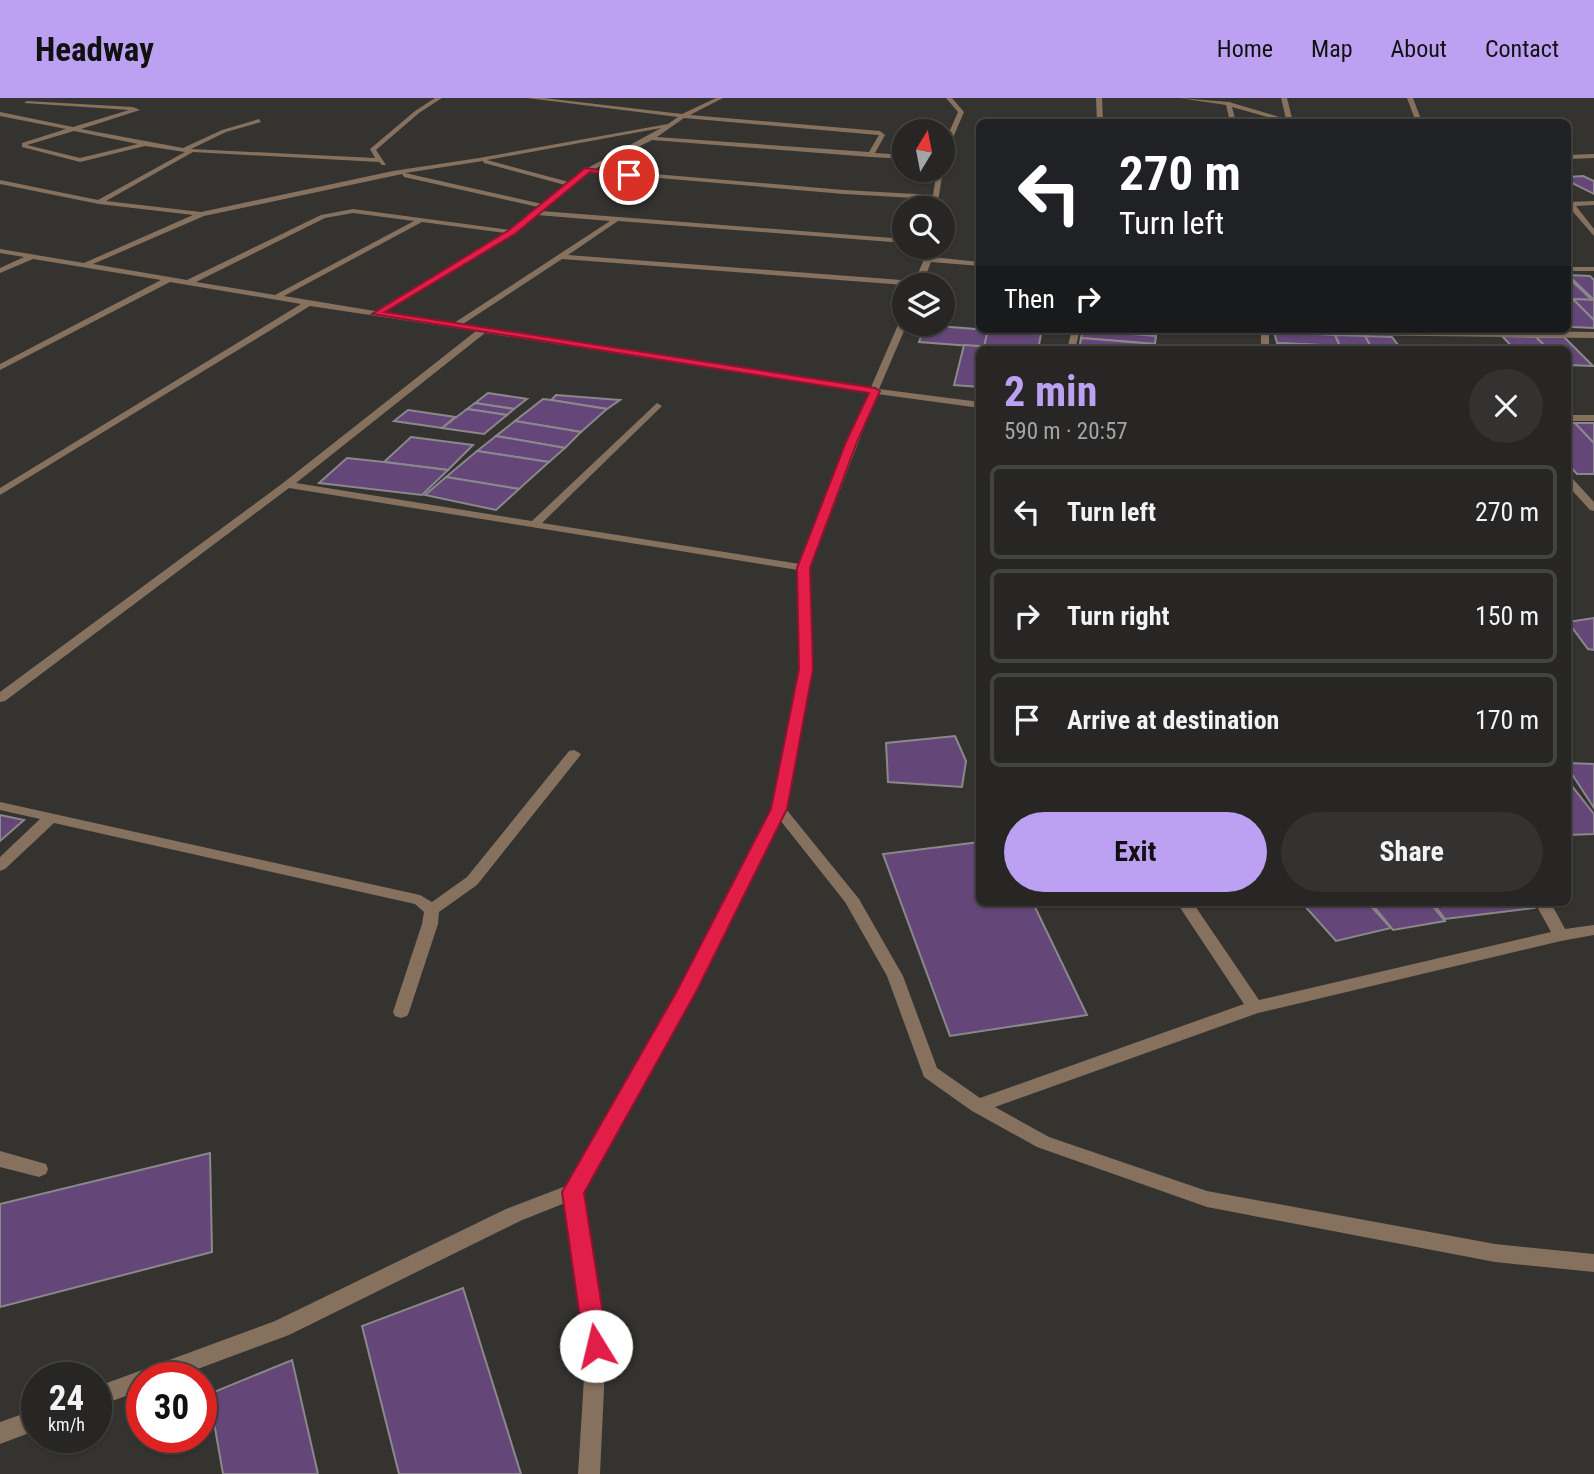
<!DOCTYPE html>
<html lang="en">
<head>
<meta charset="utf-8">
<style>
	:root { --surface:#272624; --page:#333231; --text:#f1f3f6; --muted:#a4a5a6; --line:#434341; --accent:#bca0f2 }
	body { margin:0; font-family:"Roboto Condensed",sans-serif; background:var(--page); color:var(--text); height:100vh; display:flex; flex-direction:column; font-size:26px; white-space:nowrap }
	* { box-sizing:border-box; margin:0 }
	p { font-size:23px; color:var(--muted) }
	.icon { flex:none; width:38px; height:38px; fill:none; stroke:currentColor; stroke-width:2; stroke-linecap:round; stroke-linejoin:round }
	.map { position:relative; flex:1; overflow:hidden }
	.sheet { position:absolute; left:976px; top:248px; width:595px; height:560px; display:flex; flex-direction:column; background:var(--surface); border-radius:10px; box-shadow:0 2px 5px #0004,0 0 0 2px var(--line) }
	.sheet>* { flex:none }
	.banner { position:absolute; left:976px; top:21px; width:595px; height:214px; border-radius:10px; box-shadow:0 2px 5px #0004,0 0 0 2px var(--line); background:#202124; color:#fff; overflow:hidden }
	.needle { width:46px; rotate:10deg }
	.tools { position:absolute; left:892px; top:21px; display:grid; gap:14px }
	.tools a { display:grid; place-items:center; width:63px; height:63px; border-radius:50%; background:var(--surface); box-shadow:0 2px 5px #0004,0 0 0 2px var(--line); font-size:35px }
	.speed { position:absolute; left:21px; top:1264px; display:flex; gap:14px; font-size:35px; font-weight:700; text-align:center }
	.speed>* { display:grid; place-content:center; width:91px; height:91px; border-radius:50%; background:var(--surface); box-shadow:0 2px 5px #0004,0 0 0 2px var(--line); line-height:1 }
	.speed small { font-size:18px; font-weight:400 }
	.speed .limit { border:10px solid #d22; background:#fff; color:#111 }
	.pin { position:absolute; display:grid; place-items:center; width:60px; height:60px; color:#fff; margin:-30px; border:4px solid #fff; border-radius:50%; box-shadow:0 2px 7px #0007 }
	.me { position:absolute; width:77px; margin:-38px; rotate:351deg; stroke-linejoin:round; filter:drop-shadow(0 0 5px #0008) }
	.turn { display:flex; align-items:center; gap:24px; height:147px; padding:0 28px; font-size:32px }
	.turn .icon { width:91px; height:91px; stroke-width:2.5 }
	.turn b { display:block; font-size:49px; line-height:60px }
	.then { display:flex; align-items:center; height:66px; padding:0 28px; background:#0003; gap:14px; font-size:26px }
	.round { display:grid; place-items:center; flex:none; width:74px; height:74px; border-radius:37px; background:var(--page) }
	.head { display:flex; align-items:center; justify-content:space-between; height:119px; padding:0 28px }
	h1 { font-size:42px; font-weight:700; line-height:52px; color:var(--accent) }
	.action { display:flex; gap:14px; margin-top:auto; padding:14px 28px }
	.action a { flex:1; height:80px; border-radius:42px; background:var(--accent); color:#111; font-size:28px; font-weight:700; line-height:80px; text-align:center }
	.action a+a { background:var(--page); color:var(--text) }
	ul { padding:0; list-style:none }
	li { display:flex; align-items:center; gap:21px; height:94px; margin:0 14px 10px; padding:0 14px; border:4px solid var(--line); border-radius:10px }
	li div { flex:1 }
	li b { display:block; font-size:26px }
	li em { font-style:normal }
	header { display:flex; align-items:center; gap:42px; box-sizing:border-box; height:98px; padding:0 35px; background:var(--accent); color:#111 }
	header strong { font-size:33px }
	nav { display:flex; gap:38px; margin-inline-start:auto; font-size:24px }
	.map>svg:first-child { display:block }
	.building { fill:#644778; stroke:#8a888b; stroke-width:2 }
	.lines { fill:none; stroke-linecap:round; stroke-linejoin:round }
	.minor { fill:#86715e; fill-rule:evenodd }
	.route { fill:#e11d48; stroke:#92132f; stroke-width:2 }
</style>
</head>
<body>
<header>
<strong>Headway</strong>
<nav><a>Home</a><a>Map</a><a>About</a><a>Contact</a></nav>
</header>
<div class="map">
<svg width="1594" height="1376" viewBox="0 0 1594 1376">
	<rect width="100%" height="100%" fill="#343330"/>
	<!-- building -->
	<g class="building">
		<path d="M1583,78L1594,83V96L1568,83V79Z"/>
		<path d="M1568,177L1590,178L1594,182V202Z"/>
		<path d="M1568,179L1592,202L1573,201L1568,197Z"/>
		<path d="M1568,201H1573L1594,222V230L1573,229L1568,225Z"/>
		<path d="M1573,201L1594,202V222Z"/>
		<path d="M925,227L988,232L984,249L919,244Z"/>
		<path d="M1083,231H1156V238Z"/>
		<path d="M988,232L1041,236L1038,252L984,249Z"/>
		<path d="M1083,232L1156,238L1155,246L1081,240Z"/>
		<path d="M1274,234L1335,237L1340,248L1277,245Z"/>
		<path d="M1335,237L1365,238L1373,252H1342Z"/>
		<path d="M1365,238L1392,239L1402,252H1373Z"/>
		<path d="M1502,238L1536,239L1549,252H1515Z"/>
		<path d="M1536,239H1564L1593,268L1568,267V252H1549Z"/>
		<path d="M1081,240L1155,246L1154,252L1079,251Z"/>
		<path d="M1277,245L1340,248L1342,252H1278Z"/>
		<path d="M964,247L992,249V252H980V289L954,287Z"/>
		<path d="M488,295L527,301L514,311L475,305Z"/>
		<path d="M556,297L620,302L607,311L551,302Z"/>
		<path d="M543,301L551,302L607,311L581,334L515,323Z"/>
		<path d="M475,305L514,311L507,317L467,311Z"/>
		<path d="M467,311L507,317L484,336L442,330Z"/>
		<path d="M408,312L455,319L442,330L394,323Z"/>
		<path d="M515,323L581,334L565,350L496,338Z"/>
		<path d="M1568,325H1575L1594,345V376H1577L1568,366Z"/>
		<path d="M1575,325H1594V345Z"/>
		<path d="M496,338L565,350L549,364L477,353Z"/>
		<path d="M411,339L473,347L448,372L384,364Z"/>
		<path d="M477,353L549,364L519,391L446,379Z"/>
		<path d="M347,360L384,364L448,372L422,397L319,385Z"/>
		<path d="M446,379L519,391L496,412L425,397Z"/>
		<path d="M1594,520V552L1588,551L1568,524Z"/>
		<path d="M955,638L966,663L962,689L888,684L886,645Z"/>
		<path d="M1568,665L1594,666V710L1568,670Z"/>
		<path d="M1568,683L1594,716V736L1568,737Z"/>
		<path d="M0,717L24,722L0,743Z"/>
		<path d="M980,744V805H1033L1087,917L950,938L883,756Z"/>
		<path d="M1302,805H1368L1391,830L1336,843Z"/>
		<path d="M1371,805H1430L1445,823L1393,832Z"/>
		<path d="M1433,805H1530L1534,810L1445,821Z"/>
		<path d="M210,1055L212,1154L0,1209V1106Z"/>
		<path d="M463,1190L521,1376H399L362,1228Z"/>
		<path d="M292,1262L318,1376H223L209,1296Z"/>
	</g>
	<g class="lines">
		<!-- minor -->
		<g class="minor">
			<path d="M435,0H442L419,15L376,52L386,67H382L379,64L193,54L106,103L201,114L393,73L479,60L668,26L678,19L527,0H544L682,16L716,0H723L690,17L880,33L885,37L875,55L905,57V61L871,59L652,42L595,71L844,92L933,97L937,72H943L937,110H931L932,101L844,96L589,74L541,113L905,141V145L618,123L568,157L915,183L924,161L925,149H933L932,159L980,164V168L931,164L922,187H905L562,161L463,226L871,289L901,220L905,218V226H907L879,291L980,304V310L877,296L810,470L812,571L786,711L859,801L903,878L937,970L980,1000L1244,906L1177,805H1193L1259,902L1551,834L1535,805H1551L1565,831L1594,827V837L1561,843L1258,915L995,1009L1049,1039L1207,1093L1495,1146L1594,1156V1174L1495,1164L1207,1109L1037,1049L972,1013L924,979L887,878L845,804L780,722L694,894L583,1094L606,1248L600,1376H578L586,1248L565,1105L520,1123L289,1237L176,1279H142V1292L96,1309V1289L275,1223L506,1111L566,1088L678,894L772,711L800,571L798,472L289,390L5,603L0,604V594L283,385L476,233L310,208L0,397V390L301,206L170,184L0,272V266L161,182L33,161L0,175V170L24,159L0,155V151L84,165L193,117L99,106L0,86V82L98,102L185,54L145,48L80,64L22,49V45L66,31L0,18V14L73,29L129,12L24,5L27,3L133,9L140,12L81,31L183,50L222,32L259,21L261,24L226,34L191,51L375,60L370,51L415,13ZM684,20L878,37H879L869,54L657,39ZM661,30L586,71L569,84L487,62ZM74,33L138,46L80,60L27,47ZM483,63L484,65L565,87L542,106L405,75ZM402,76L404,79L538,109L510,132L353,111L321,117L187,182L93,166L204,118ZM353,115L414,123L275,197L196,184L325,120ZM537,117L610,123L454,225L385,214L515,136ZM422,124L505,135L375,213L284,198ZM485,235L869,295L800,466L542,425L660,310L662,308L657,305L532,423L296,385Z"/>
			<path d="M946,0H952L964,14L946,56L943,58V48L958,14Z"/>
			<path d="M1096,0H1102L1103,24H1097Z"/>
			<path d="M1179,0L1229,4L1286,21L1281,0H1287L1293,24H1285L1232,9L1236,24H1230L1226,7Z"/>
			<path d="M1407,0H1413L1422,24H1416Z"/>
			<path d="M1594,56V60L1568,61V57Z"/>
			<path d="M1594,103V107L1576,108L1594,131V138L1568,108V104Z"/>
			<rect x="1568" y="169" width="26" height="4"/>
			<path d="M1072,231H1080L1075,252H1067Z"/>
			<path d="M1261,231L1594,234V240L1269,236V252H1261Z"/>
			<rect x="1568" y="317" width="26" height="6"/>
			<path d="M1568,379L1572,380L1594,404V413L1590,412L1568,388Z"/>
			<path d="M574,652L581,656L579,659L477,787L439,814L438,826L409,914L407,918L401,920L395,918L393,914L422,826L424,814L415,806L54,725L5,771L0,773V759L40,721L0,712V704L420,797L432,804L467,779L569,653Z"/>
			<path d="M0,1053L46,1066L48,1071L46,1076L39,1079L0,1069Z"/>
			<path d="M37,1311V1332L0,1346V1324Z"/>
		</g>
	</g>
	<!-- route -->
	<path class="route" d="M585,70L633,77L629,80L590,74L515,136L385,214L875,290L880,293L857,344L810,470L813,571L787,711L696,894L584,1095L608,1248L605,1255L596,1258L588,1255L584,1248L562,1094L677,893L771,711L799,571L797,470L846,344L869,295L372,216L509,132Z"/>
</svg>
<div class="tools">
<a><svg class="needle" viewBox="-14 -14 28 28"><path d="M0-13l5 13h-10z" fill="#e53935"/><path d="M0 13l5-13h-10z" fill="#a4a5a6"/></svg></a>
<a><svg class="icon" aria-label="search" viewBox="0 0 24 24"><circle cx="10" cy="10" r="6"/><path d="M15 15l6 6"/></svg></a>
<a><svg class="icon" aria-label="layers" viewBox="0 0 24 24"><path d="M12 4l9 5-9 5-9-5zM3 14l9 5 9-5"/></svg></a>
</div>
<div class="speed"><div>24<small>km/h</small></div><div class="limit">30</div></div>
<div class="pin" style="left:629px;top:77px;background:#d93025"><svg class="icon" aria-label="arrive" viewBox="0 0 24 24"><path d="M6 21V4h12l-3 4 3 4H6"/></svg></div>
<svg class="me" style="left:596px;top:1248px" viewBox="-20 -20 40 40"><circle r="19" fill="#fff"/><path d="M0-13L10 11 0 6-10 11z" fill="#e11d48"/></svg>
<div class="banner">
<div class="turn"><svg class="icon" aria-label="left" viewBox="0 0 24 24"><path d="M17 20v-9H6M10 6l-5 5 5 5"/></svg><div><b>270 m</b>Turn left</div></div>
<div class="then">Then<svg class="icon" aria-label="right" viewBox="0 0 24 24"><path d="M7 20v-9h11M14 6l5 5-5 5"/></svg></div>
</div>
<section class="sheet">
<div class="head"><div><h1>2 min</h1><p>590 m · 20:57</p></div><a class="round"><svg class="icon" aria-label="close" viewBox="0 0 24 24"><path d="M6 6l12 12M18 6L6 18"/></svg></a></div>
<ul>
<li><svg class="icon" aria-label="left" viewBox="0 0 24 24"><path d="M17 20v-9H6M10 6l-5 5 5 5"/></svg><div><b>Turn left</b></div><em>270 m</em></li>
<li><svg class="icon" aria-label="right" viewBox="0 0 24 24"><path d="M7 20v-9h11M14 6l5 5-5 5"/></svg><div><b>Turn right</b></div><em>150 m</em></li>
<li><svg class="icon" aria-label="arrive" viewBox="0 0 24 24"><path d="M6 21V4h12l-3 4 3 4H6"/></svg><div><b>Arrive at destination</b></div><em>170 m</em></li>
</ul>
<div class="action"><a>Exit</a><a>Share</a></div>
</section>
</div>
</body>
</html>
